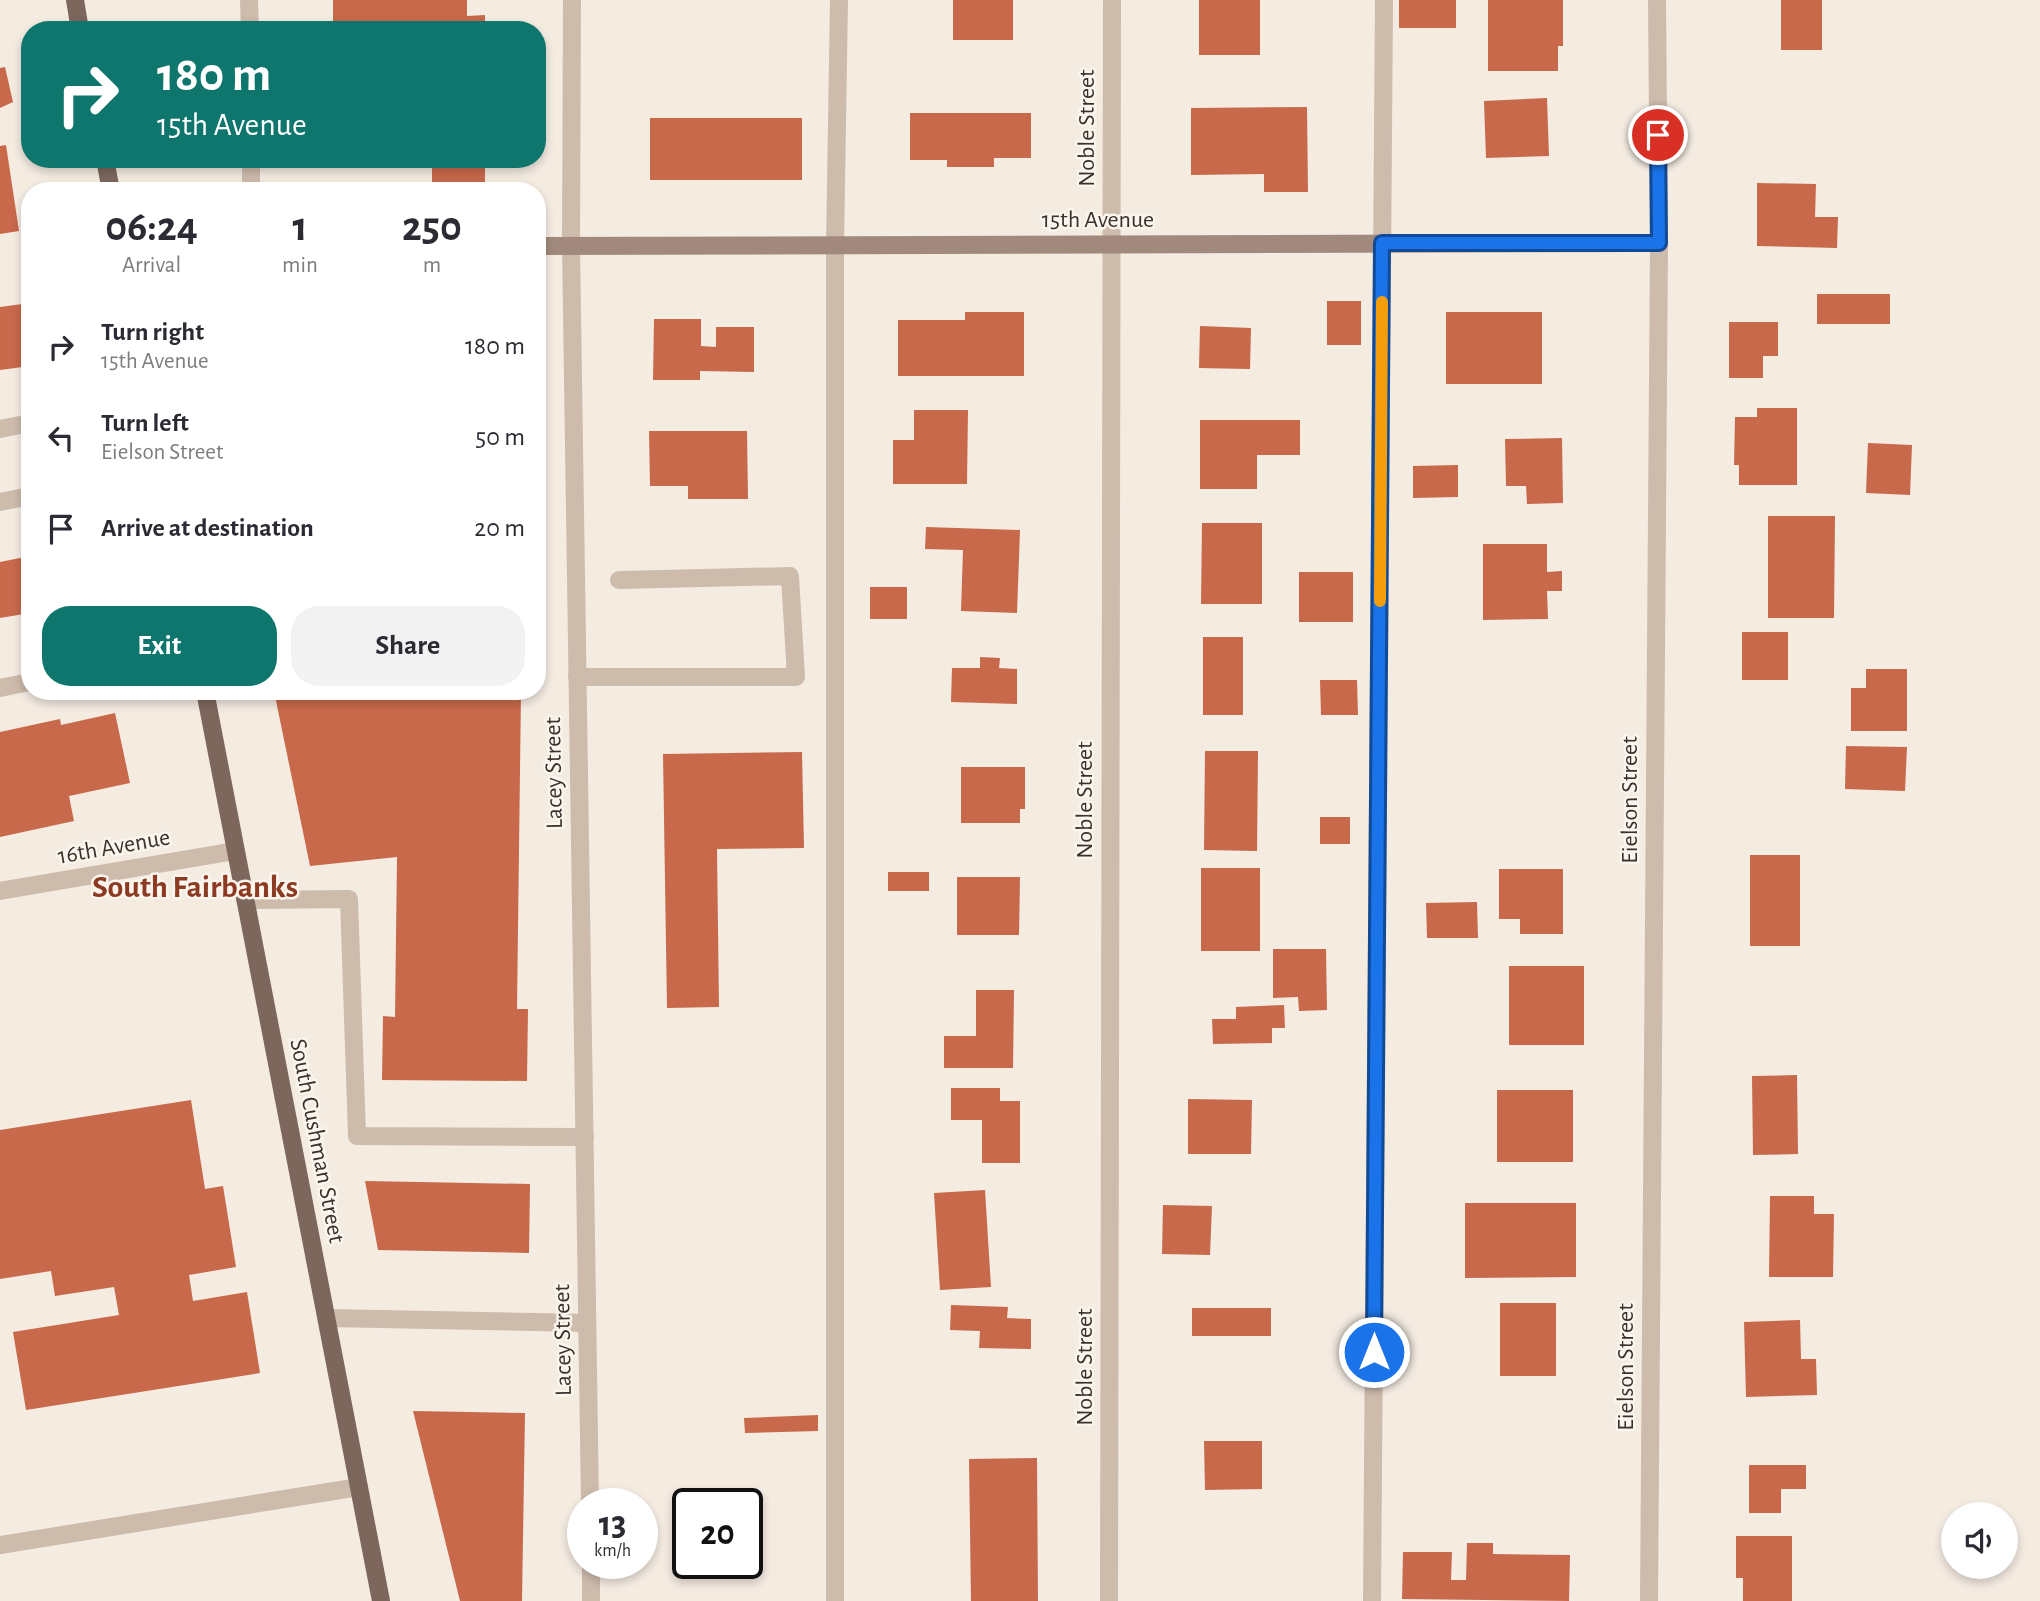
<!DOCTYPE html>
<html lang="en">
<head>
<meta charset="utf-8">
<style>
	:root { --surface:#fff; --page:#f2f2f3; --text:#2b2b33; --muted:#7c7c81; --accent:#0f766e }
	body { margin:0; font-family:"Alegreya Sans",sans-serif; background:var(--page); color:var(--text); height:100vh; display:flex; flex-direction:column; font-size:26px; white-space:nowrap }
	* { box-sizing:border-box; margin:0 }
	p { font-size:23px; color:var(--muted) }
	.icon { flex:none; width:38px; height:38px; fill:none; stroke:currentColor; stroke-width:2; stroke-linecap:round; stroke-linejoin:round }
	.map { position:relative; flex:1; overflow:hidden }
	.drawer { position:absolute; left:21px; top:182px; width:525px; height:518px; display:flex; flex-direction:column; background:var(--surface); border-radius:28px; box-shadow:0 4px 10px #0003 }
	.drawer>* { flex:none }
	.banner { position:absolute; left:21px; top:21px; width:525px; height:147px; border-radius:28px; box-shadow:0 4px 10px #0003; background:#0f766e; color:#fff; overflow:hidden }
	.controls { position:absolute; left:1941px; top:1502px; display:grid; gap:14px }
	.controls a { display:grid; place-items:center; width:77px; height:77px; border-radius:50%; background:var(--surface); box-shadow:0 4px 10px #0003; font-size:35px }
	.speed { position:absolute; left:567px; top:1488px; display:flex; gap:14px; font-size:35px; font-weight:700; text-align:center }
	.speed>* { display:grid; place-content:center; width:91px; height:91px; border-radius:50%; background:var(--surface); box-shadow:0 4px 10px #0003; line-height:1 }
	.speed small { font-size:18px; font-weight:400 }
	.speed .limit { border:4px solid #111; border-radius:10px; background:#fff; color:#111 }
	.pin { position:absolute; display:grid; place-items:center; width:60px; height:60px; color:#fff; margin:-30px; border:4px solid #fff; border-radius:50%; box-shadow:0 2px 7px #0007 }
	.me { position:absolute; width:77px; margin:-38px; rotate:0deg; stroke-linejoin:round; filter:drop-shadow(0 0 5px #0008) }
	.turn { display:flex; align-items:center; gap:24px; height:147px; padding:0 21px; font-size:32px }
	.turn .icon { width:91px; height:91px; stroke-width:2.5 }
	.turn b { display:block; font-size:49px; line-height:60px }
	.eta { display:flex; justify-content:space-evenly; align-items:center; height:119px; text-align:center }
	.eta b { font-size:42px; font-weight:600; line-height:49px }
	.button { display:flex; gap:14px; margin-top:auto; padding:14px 21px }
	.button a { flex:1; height:80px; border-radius:28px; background:var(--accent); color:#fff; font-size:28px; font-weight:600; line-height:80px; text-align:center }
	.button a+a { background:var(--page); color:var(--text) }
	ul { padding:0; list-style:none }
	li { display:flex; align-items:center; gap:21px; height:91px; padding:0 21px }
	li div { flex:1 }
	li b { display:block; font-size:26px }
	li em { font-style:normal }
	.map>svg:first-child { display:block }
	.building { fill:#c8694b }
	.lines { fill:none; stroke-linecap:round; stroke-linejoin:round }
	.lane { stroke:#cdbbac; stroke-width:18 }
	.street { stroke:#cdbbac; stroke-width:18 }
	.secondary { stroke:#a18a7d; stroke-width:18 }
	.primary { stroke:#7d675c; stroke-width:18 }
	.route-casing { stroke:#114b97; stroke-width:18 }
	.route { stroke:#1a73e8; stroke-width:12 }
	.slow { stroke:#f59e0b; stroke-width:12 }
	.labels { text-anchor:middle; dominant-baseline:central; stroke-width:5; stroke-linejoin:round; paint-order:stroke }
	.street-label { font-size:24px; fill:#3b302b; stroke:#fbf5ee }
	.district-label { font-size:32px; font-weight:bold; fill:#8c3b22; stroke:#fbf5ee }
</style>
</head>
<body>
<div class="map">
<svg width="2040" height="1601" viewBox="0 0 2040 1601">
	<rect width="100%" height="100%" fill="#f4ebe1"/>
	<!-- building -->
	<g class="building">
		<path d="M333,0H467V16L485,15V30H333Z"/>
		<rect x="953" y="0" width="60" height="40"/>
		<rect x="1199" y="0" width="61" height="55"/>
		<rect x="1399" y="0" width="57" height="28"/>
		<path d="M1488,0H1563V46H1558V71H1488Z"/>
		<rect x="1781" y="0" width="41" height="50"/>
		<path d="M5,67L13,102L0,108V68Z"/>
		<path d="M1547,98L1549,156L1486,158L1484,101Z"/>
		<path d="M1307,107L1308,192H1264V174L1191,175V108Z"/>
		<path d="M910,113H1031V158H994V167H947V160H910Z"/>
		<rect x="650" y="118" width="152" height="62"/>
		<path d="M6,145L19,231L0,234V146Z"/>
		<rect x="432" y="159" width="53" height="32"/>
		<path d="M1757,183L1816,184L1815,217H1838L1837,248L1757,246Z"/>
		<rect x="1817" y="294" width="73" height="30"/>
		<rect x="1327" y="301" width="34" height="44"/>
		<path d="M30,303V366L0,370V307Z"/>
		<path d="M965,312H1024V376H898V320H965Z"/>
		<rect x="1446" y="312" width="96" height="72"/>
		<path d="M654,319H701V346L716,347V327H754V372L700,371V380H653Z"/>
		<path d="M1729,322H1778V356H1763V378H1729Z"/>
		<path d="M1200,326L1251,328L1250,369L1199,368Z"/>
		<path d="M1757,408H1797V485H1739V465H1734L1735,417H1757Z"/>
		<path d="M914,410H968L967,484H893V440H914Z"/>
		<path d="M1200,420H1300V455H1257V489H1200Z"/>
		<path d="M649,431H747L748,499H688V486H650Z"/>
		<path d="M1562,438L1563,503L1527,504L1526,486H1506L1505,439Z"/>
		<path d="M1868,443L1912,445L1910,495L1866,493Z"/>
		<path d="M1458,465V497L1413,498V466Z"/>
		<path d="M1768,516H1835L1834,618H1768Z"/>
		<path d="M1202,523H1262V604H1201Z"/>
		<path d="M926,527L1020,530L1017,613L961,611L963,550L925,549Z"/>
		<path d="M1483,544H1547V572L1562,571V591H1547L1548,619L1483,620Z"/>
		<path d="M30,556V613L0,618V562Z"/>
		<rect x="1299" y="572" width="54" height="50"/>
		<rect x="870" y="587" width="37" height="32"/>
		<rect x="1742" y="632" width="46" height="48"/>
		<rect x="1203" y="637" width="40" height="78"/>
		<path d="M980,657L1000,658L999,668L1017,669V704L951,702L952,668H980Z"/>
		<path d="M1866,669H1907V731H1851V688H1866Z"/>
		<path d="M1320,680H1357L1358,715H1321Z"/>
		<path d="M274,691H521L517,1009H528L527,1081L382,1080L383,1016L395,1017L397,857L310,866Z"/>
		<path d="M115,713L130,783L69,796L74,821L0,837V732L60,719L61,725Z"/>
		<path d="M1846,746L1907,747L1905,791L1845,789Z"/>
		<path d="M1205,751H1258L1257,851L1204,850Z"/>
		<path d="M802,752L804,848L717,849L719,1007L667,1008L663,754Z"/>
		<path d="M961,767H1025V809H1020V823H961Z"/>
		<rect x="1320" y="817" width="30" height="27"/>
		<rect x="1750" y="855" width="50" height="91"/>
		<rect x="1201" y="868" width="59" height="83"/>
		<path d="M1499,869H1563V934H1520V919H1499Z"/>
		<rect x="888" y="872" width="41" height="19"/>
		<path d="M957,877H1020L1019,935H957Z"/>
		<path d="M1477,902L1478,938H1427L1426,903Z"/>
		<path d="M1273,949H1326L1327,1010L1299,1011L1298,997L1273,998Z"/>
		<rect x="1509" y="966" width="75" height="79"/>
		<path d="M976,990H1014L1013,1068H944V1036H976Z"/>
		<path d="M1284,1005L1285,1028H1272V1043L1213,1044L1212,1019H1236V1007Z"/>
		<path d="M1797,1075L1798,1154L1753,1155L1752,1076Z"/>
		<path d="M951,1088H1000V1101H1020V1163H982V1120H951Z"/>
		<rect x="1497" y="1090" width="76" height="72"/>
		<path d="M1188,1099L1252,1100L1251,1154H1188Z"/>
		<path d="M191,1100L205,1189L223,1186L236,1267L189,1275L193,1301L247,1292L260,1373L26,1410L13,1332L119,1315L114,1287L55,1296L51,1271L0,1279V1130Z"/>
		<path d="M365,1181L530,1184L529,1253L378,1250Z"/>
		<path d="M985,1190L991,1287L940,1290L934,1193Z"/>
		<path d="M1770,1196H1814V1214H1834L1833,1277H1769Z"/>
		<path d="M1465,1203H1576V1277L1465,1278Z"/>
		<path d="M1163,1205L1212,1206L1210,1255L1162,1254Z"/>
		<rect x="1500" y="1303" width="56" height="73"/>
		<path d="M951,1305L1008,1307L1007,1318L1031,1319V1349L979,1348L980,1331L950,1330Z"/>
		<rect x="1192" y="1308" width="79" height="28"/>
		<path d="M1800,1320L1801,1359H1816L1817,1395L1746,1397L1744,1322Z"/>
		<path d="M413,1411L525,1413L522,1601H460Z"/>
		<path d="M818,1415V1431L745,1433L744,1418Z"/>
		<path d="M1204,1441H1262V1489L1205,1490Z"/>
		<path d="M1037,1458L1038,1601H971L969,1459Z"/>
		<path d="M1749,1465H1806V1489H1781V1513H1749Z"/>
		<path d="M1736,1536H1792V1601H1743V1578H1736Z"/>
		<path d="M1467,1543H1493V1554L1570,1555L1569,1601L1402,1599L1403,1552H1452L1451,1580H1466Z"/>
	</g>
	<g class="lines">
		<!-- lane -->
		<g class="lane">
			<path d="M249,0L250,30"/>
			<path d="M251,159V191"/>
			<path d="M0,429L30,423"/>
			<path d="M0,502L30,496"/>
			<path d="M577,677H796L790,576L619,580"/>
			<path d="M0,688L30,682"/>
			<path d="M245,900L349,899L357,1136L585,1137"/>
			<path d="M327,1318L587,1323"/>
			<path d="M0,1545L359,1487"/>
			<path d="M835,1601V246L839,0"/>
			<path d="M1372,1601L1384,0"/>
		</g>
		<!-- street -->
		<g class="street">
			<path d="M572,0L571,246L590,1503"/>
			<path d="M0,891L235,851"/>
			<path d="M591,1563V1601"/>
			<path d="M1109,1601L1112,0"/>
			<path d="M1649,1601L1659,243L1657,0"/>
		</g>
		<!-- secondary -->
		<path class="secondary" d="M537,246L1659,243"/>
		<!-- primary -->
		<g class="primary">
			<path d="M75,0L80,30"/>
			<path d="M105,159L111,191"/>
			<path d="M205,691L381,1601"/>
		</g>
	</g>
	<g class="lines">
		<defs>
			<path id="route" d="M1374,1352L1382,243H1659L1658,135"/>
		</defs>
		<!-- route casing -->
		<use href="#route" class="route-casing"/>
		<!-- route -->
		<use href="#route" class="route"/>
		<!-- slow -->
		<path class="slow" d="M1380,601L1382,302"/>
	</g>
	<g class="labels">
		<!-- street labels -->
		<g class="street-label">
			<text transform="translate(1087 128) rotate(-90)">Noble Street</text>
			<text x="1098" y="220">15th Avenue</text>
			<text transform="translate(554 773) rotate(-91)">Lacey Street</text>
			<text transform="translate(1085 800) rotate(-90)">Noble Street</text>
			<text transform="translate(1630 800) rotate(-90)">Eielson Street</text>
			<text transform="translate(114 847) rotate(-10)">16th Avenue</text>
			<text transform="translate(317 1141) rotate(79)">South Cushman Street</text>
			<text transform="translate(563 1340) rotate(-91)">Lacey Street</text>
			<text transform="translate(1085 1367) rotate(-90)">Noble Street</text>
			<text transform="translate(1626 1367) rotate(-90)">Eielson Street</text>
		</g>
		<!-- district labels -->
		<g class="district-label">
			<text x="195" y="887">South Fairbanks</text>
		</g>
	</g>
</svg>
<div class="controls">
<a><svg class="icon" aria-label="sound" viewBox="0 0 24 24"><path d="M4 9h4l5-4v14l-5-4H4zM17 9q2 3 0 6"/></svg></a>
</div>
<div class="speed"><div>13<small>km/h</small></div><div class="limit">20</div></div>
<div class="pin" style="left:1658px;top:135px;background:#d93025"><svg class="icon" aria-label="arrive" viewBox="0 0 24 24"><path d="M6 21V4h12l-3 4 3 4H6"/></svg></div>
<svg class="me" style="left:1374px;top:1352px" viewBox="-20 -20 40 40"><circle r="17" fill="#1a73e8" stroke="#fff" stroke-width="3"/><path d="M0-11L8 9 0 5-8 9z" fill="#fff"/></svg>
<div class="banner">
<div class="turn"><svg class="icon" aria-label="right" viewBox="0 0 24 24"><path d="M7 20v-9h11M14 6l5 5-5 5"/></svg><div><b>180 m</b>15th Avenue</div></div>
</div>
<section class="drawer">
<div class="eta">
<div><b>06:24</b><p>Arrival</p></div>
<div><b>1</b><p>min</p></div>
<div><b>250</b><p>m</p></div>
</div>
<ul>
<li><svg class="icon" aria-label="right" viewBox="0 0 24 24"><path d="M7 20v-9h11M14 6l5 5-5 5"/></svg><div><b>Turn right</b><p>15th Avenue</p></div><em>180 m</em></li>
<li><svg class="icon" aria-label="left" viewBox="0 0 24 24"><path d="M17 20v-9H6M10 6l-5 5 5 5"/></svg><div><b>Turn left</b><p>Eielson Street</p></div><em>50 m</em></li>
<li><svg class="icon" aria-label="arrive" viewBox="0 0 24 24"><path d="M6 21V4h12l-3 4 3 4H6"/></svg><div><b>Arrive at destination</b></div><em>20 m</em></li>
</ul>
<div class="button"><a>Exit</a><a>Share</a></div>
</section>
</div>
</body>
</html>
